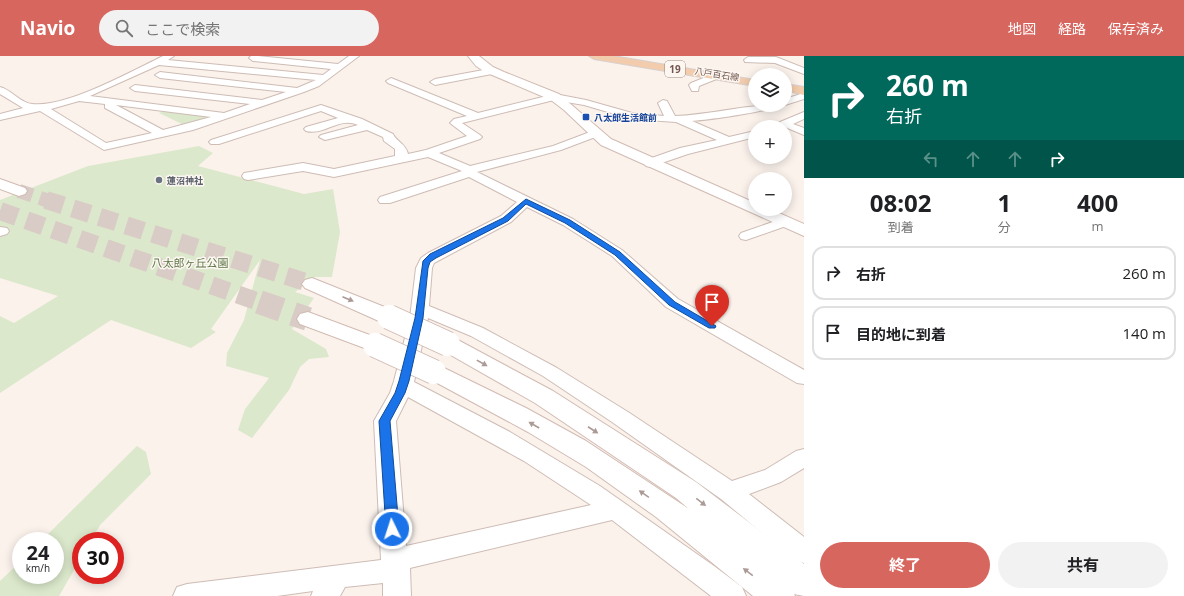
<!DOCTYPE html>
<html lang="ja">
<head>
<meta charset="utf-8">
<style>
	:root { --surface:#fff; --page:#f2f2f2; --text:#202124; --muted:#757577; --line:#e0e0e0; --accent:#d7665f }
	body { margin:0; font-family:"Open Sans","Noto Sans JP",sans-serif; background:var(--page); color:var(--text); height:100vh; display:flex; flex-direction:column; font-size:15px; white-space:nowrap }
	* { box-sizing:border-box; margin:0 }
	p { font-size:13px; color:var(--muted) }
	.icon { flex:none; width:22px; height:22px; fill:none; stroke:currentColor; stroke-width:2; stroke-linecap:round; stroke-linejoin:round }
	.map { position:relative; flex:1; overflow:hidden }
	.details { display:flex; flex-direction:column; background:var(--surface); width:380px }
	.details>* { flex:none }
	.hud { background:#00695c; color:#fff; overflow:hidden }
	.tools { position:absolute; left:748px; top:12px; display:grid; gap:8px }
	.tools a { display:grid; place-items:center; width:44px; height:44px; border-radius:50%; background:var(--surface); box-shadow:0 2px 10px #0003; font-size:20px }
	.speed { position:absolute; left:12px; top:476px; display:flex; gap:8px; font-size:20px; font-weight:700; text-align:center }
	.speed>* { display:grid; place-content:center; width:52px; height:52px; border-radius:50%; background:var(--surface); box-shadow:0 2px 10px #0003; line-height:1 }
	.speed small { font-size:10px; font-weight:400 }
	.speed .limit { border:6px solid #d22; background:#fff; color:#111 }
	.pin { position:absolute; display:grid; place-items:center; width:34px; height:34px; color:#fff; margin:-41px -17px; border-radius:50% 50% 50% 0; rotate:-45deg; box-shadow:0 0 4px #0007 }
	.pin .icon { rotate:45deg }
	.me { position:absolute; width:44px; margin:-22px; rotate:356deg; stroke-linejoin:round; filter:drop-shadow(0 0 3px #0008) }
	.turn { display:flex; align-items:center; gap:14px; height:84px; padding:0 16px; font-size:18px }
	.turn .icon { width:52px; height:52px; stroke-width:2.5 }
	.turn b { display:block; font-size:28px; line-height:34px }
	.lanes { display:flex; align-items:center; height:38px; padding:0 16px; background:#0003; justify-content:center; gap:20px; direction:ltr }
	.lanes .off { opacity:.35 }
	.eta { display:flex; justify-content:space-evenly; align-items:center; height:68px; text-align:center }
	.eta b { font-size:24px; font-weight:700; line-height:28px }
	.primary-button { display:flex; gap:8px; margin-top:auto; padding:8px 16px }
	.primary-button a { flex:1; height:46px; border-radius:24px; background:var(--accent); color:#fff; font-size:16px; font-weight:700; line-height:46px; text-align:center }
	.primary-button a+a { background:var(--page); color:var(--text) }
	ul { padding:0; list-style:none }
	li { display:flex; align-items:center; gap:12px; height:54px; margin:0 8px 6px; padding:0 8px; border:2px solid var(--line); border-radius:12px }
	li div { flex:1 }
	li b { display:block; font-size:15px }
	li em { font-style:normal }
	header { display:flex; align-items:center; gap:24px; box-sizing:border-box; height:56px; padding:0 20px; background:var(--accent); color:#fff }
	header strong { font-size:19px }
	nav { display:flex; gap:22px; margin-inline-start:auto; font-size:14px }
	.search { width:280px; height:36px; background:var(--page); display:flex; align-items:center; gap:10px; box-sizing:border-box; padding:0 14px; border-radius:22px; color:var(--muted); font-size:15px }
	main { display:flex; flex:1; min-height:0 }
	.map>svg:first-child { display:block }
	.green { fill:#dbe8cb }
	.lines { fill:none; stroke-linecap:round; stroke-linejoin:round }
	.secondary-tunnel-far2 { stroke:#d9cbc5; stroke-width:14; stroke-dasharray:14 8; stroke-linecap:butt }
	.secondary-tunnel-far1 { stroke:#d9cbc5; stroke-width:18; stroke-dasharray:18 10; stroke-linecap:butt }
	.secondary-tunnel { stroke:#d9cbc5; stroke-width:24; stroke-dasharray:24 12; stroke-linecap:butt }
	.street-casing { stroke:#cebcb5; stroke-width:2 }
	.secondary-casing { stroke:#d1bbb3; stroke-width:2 }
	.primary-casing { stroke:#d8d0ce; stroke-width:2 }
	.street { fill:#fff; fill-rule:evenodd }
	.secondary { fill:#fff; fill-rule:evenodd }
	.primary { fill:#f2ccac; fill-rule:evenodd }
	.secondary-bridge-casing { stroke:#d1bbb3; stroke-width:26; stroke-linecap:butt }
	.secondary-bridge { stroke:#fff; stroke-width:24 }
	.oneway { fill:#ac9a97 }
	.route { fill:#1a73e8; stroke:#114b97 }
	.transit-dot { fill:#1a4fb4; stroke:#fdf7f2; stroke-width:1.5 }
	.worship-dot { fill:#6b7280; stroke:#fdf7f2; stroke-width:1.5 }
	.labels { text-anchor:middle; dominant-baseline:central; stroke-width:3; stroke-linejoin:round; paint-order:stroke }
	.far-street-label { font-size:9px; fill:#745751; stroke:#fdf7f2 }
	.far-transit-label { font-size:9px; font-weight:bold; fill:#164399; stroke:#fdf7f2; text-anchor:start }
	.far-worship-label { font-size:9px; font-weight:bold; fill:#5b616d; stroke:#fdf7f2; text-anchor:start }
	.shield { fill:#fdf7f2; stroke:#9d8781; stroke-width:1 }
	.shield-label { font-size:10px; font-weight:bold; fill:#745751 }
	.park-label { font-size:11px; fill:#5f784a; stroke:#fdf7f2 }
</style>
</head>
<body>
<header>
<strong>Navio</strong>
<div class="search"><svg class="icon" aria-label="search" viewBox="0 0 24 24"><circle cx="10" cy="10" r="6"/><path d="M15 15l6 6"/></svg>ここで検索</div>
<nav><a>地図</a><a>経路</a><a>保存済み</a></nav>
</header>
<main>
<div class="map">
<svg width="804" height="540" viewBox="0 0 804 540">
	<rect width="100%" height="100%" fill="#fbf2ec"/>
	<!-- green -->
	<g class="green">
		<path d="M167,54L215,60L186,70L159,57Z"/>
		<path d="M199,90L213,97L198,110L304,138L333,133L340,176L332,221H315L295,236L314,242L292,273L326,293L329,301L309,303L300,311L289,334L252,382L238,374L245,353L269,322L226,310L227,297L244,264L260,204L211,273L216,276L191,292L111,264L0,337V260L14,267L58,240L0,222V144L88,110Z"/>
		<path d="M137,390L146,396L151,418L100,469L91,485H81V502L59,540H0V525L21,505V519H55V485H41Z"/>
	</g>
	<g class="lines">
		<!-- secondary-tunnel-far2 -->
		<path class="secondary-tunnel-far2" d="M19,135L49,145"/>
		<!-- secondary-tunnel-far1 -->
		<g class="secondary-tunnel-far1">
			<path d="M46,144L312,228"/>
			<path d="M0,155L262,247"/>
		</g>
		<!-- secondary-tunnel -->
		<path class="secondary-tunnel" d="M259,246L308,263"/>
		<defs>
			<g id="street">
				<path d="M163,0H174L168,4L323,19L331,13L253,5L249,2L251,0H258L338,8L349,0H359L319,30L304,36L193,74L104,94L40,55L0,64V58L23,52L0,38V31C12,34 20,47 32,48C66,52 132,15 163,0ZM159,9L316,24L297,32L160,16L155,19L160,22L286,36L262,44L135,29L130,32L135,35L250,48L224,57L90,40ZM79,45L105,48V52L152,77L106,87L51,53ZM116,49L211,61L163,74Z"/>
				<path d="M748,1H776L804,12V18L775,7L745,6L744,4Z"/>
				<path d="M494,12L498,15L497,17L435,29L430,26L435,23Z"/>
				<path d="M716,17L719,18V22L699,30L698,35H692L689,29L691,27Z"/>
				<path d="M391,22L478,57L555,38L586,44L632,57L664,60L658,47L663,44L667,45L675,60C709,59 743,49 777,49C771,56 705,64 692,65L729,81L755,75V81L688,98L650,111L646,110L644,107L646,104L680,92L717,84L676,66L632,63L584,49L554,44L462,67L480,79L482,81L480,83L439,97L470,110L553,90L590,76H598L600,78L598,80L561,94L477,116L573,163L622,194L678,243L804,314V328L797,327L666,251L612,200L563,169L527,151L511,166L434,207L432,212L429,250L483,272L557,312L628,356L732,425L765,414L796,395L804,393V412L781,426L749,438L804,481V507L795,504L721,443L612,366L543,320L471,280L428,262L414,326L510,376L600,430L714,510L742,531L746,540H711L612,464L410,512L411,540H383V527L345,531L340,540H311L313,535L277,540H173L177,531L187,528L381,504L374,365L390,337L394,325L410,262L416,212L421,202L428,197L501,160L517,146L469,121L390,147H380L378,144L380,141L462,115L428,101L334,121L303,115L248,124L244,123L242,120L244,117L303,107L334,113L395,100V93L384,85L383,81L367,74L325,84L319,81L321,79L358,69C339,60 324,80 306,75L304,73L306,71L338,62L321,55L219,88H211L209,86L211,84L321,49L362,63L393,78C396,85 406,88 408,98L426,94L467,80L450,67L454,63L467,60L388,27L386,25ZM408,341L524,405L591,449L406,490L396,365Z"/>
				<path d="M804,37V43L785,49V43Z"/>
				<path d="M804,56V63L793,68L804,72V79L785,71H773L780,66Z"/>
				<path d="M784,162L789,163L791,166L789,169L746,184L741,183L739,180L741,177Z"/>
				<path d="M0,171L7,172L9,175L7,178L0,180Z"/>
			</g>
			<g id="secondary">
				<path d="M468,0H479L493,11L504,16L559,38L611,83L755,147V153H770L804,168V180L601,89L564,54L551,44L485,16L476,10Z"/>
				<path d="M0,123L25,132L27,135L25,138L19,140L0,133Z"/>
				<path d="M312,222L397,256L400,261L397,266L389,267L381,266L305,232L302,228L305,224Z"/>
				<path d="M308,256L383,284L386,289L383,294L375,296L300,268L297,263L300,258Z"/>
				<path d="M448,281L456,283L553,335L696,426L804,508V540L794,538L795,540H753L656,461L586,411L528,376L426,321L422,316L426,311L434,308L442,311L526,352L586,385L689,453L676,442L535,347L440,293L437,288L440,283Z"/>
			</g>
			<g id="primary">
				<path d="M589,0H613L755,24V30L594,3Z"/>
				<path d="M785,28L804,31V39L785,34Z"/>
			</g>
		</defs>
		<!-- street casing -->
		<use href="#street" class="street-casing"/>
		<!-- secondary casing -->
		<use href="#secondary" class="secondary-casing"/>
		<!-- primary casing -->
		<use href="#primary" class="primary-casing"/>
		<!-- street -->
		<use href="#street" class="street"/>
		<!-- secondary -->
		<use href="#secondary" class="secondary"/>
		<!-- primary -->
		<use href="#primary" class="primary"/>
		<defs>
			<g id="secondary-bridge">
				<path d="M389,261L448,288"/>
				<path d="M375,289L434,316"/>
			</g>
		</defs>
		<!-- secondary-bridge casing -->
		<use href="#secondary-bridge" class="secondary-bridge-casing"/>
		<!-- secondary-bridge -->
		<use href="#secondary-bridge" class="secondary-bridge"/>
	</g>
	<!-- one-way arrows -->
	<defs><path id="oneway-solid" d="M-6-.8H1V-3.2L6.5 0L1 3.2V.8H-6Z"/></defs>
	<g class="oneway">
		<use href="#oneway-solid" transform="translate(348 243) rotate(23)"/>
		<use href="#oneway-solid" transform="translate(482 307) rotate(29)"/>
		<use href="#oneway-solid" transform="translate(534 369) rotate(-150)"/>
		<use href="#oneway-solid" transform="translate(593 374) rotate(33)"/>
		<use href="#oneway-solid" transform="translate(644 438) rotate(-145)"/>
		<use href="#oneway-solid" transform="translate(701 446) rotate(38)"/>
		<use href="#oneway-solid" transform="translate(748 516) rotate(-143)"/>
	</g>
	<!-- route -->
	<path class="route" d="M526,143L570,164L620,196L675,246L716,270L715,272H709L669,249L615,199L565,167L526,148L508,165L436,202L430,206L428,212L423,262L409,325L405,337L390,365L399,473L397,477L392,478L388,477L386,473L379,365L395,337L399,325L415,262L423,205L430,198L503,162Z"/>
	<!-- markers -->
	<rect class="transit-dot" x="582" y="57" width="8" height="8" rx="2"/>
	<circle class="worship-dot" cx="159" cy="124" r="4"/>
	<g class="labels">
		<!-- far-street labels -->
		<g class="far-street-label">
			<text transform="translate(717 18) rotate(9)">八戸百石線</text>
		</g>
		<!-- far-transit labels -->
		<g class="far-transit-label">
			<text x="594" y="61">八太郎生活館前</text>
		</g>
		<!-- far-worship labels -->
		<g class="far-worship-label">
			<text x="167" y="124">蓮沼神社</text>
		</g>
		<!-- shield labels -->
		<rect class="shield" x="665" y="5" width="20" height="16" rx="3"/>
		<g class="shield-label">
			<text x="675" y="13">19</text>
		</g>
		<!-- park labels -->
		<g class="park-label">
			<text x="190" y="206">八太郎ヶ丘公園</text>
		</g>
	</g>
</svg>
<div class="tools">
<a><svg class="icon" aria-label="layers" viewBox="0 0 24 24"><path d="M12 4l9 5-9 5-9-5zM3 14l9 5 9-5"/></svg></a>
<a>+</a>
<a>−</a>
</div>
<div class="speed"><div>24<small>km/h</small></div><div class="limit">30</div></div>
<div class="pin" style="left:712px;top:270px;background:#d93025"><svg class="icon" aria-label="arrive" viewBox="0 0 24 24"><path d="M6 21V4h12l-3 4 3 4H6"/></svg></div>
<svg class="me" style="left:392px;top:473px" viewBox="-20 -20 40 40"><circle r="17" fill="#1a73e8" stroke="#fff" stroke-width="3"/><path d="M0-11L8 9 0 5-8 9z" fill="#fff"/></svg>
</div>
<section class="details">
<div class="hud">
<div class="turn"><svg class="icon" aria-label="right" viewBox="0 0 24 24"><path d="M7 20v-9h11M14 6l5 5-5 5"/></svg><div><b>260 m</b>右折</div></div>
<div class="lanes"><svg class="icon off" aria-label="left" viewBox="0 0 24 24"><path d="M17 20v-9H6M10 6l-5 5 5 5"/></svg><svg class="icon off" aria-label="ahead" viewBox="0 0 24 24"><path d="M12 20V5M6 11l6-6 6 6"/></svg><svg class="icon off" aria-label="ahead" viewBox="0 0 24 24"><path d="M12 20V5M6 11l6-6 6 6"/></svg><svg class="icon" aria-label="right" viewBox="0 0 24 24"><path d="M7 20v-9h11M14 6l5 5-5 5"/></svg></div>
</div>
<div class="eta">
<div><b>08:02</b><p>到着</p></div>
<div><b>1</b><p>分</p></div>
<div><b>400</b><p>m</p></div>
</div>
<ul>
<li><svg class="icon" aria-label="right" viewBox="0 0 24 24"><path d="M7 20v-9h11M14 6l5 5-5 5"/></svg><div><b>右折</b></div><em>260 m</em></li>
<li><svg class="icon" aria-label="arrive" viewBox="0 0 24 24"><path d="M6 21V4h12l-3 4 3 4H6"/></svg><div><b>目的地に到着</b></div><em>140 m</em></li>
</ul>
<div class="primary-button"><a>終了</a><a>共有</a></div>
</section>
</main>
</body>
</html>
